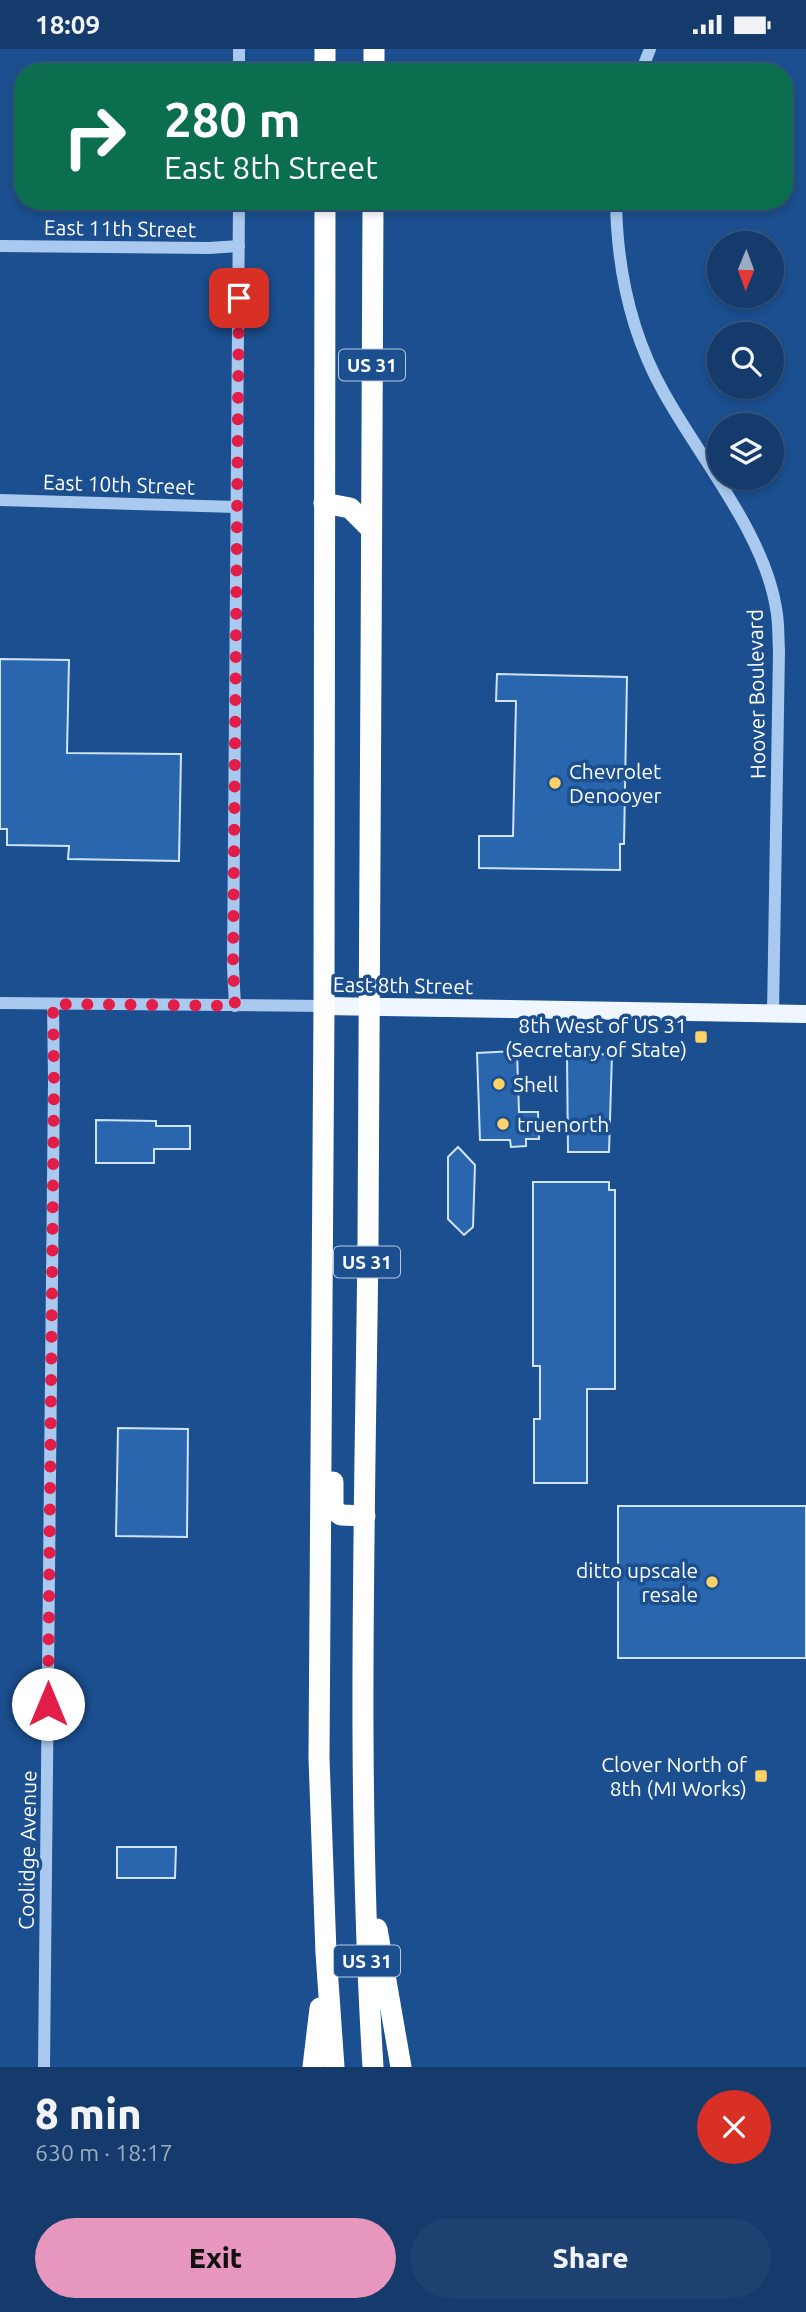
<!DOCTYPE html>
<html lang="en">
<head>
<meta charset="utf-8">
<style>
	:root { --surface:#143b6b; --page:#1d4271; --text:#f1f3f6; --muted:#9dadc1; --line:#33557e; --accent:#e797bd }
	body { margin:0; font-family:Ubuntu,sans-serif; background:var(--page); color:var(--text); height:100vh; display:flex; flex-direction:column; font-size:26px; white-space:nowrap }
	* { box-sizing:border-box; margin:0 }
	p { font-size:23px; color:var(--muted) }
	.icon { flex:none; width:38px; height:38px; fill:none; stroke:currentColor; stroke-width:2; stroke-linecap:round; stroke-linejoin:round }
	.map { position:relative; height:2018px; overflow:hidden }
	.sheet { display:flex; flex-direction:column; background:var(--surface); flex:1 }
	.sheet>* { flex:none }
	.banner { position:absolute; left:14px; top:14px; width:779px; height:147px; border-radius:28px; box-shadow:0 4px 10px #0003,0 0 0 2px var(--line); background:#0b6e4f; color:#fff; overflow:hidden }
	.needle { width:46px; rotate:181deg }
	.tools { position:absolute; left:707px; top:182px; display:grid; gap:14px }
	.tools a { display:grid; place-items:center; width:77px; height:77px; border-radius:50%; background:var(--surface); box-shadow:0 4px 10px #0003,0 0 0 2px var(--line); font-size:35px }
	.pin { position:absolute; display:grid; place-items:center; width:60px; height:60px; color:#fff; margin:-30px; border-radius:14px; box-shadow:0 4px 10px #0006 }
	.me { position:absolute; width:77px; margin:-38px; rotate:0deg; stroke-linejoin:round; filter:drop-shadow(0 0 5px #0008) }
	.turn { display:flex; align-items:center; gap:24px; height:147px; padding:0 35px; font-size:32px }
	.turn .icon { width:91px; height:91px; stroke-width:2.5 }
	.turn b { display:block; font-size:49px; line-height:60px }
	.round { display:grid; place-items:center; flex:none; width:74px; height:74px; border-radius:37px; background:var(--page) }
	.overview { display:flex; align-items:center; justify-content:space-between; height:119px; padding:0 35px }
	h1 { font-size:42px; font-weight:800; line-height:52px }
	.action { display:flex; gap:14px; margin-top:auto; padding:14px 35px }
	.action a { flex:1; height:80px; border-radius:42px; background:var(--accent); color:#111; font-size:28px; font-weight:800; line-height:80px; text-align:center }
	.action a+a { background:var(--page); color:var(--text) }
	.status { display:flex; justify-content:space-between; align-items:center; height:49px; padding:0 35px; background:var(--surface); direction:ltr }
	.status svg { height:19px; fill:currentColor }
	.map>svg:first-child { display:block }
	.building { fill:#2a66ad; stroke:#cfe3fa; stroke-width:2 }
	.lines { fill:none; stroke-linecap:round; stroke-linejoin:round }
	.minor { stroke:#a9c9ee; stroke-width:12 }
	.major { stroke:#f0f6ff; stroke-width:18 }
	.highway { stroke:#fff; stroke-width:21 }
	.route { stroke:#e11d48; stroke-width:12; stroke-dasharray:0 21.6 }
	.poi-dot { fill:#ffd166; stroke:#1b4f8f; stroke-width:2.5 }
	.labels { text-anchor:middle; dominant-baseline:central; stroke-width:7; stroke-linejoin:round; paint-order:stroke }
	.shield { fill:#1b4f8f; stroke:#bbcadd; stroke-width:2 }
	.shield-label { font-size:19px; font-weight:bold; fill:#fff }
	.street-label { font-size:21px; fill:#fff; stroke:#1b4f8f }
	.poi-label { font-size:21px; fill:#fff; stroke:#1b4f8f; text-anchor:start }
</style>
</head>
<body>
<div class="status"><b>18:09</b><svg viewBox="0 0 49 12"><path d="M0 12V9h3v3zM5 12V6h3v6zM10 12V3h3v9zM15 12V0h3v12zM26 1h20v11H26zM47 4h2v5h-2z"/></svg></div>
<div class="map">
<svg width="806" height="2018" viewBox="0 0 806 2018">
	<rect width="100%" height="100%" fill="#1b4f8f"/>
	<!-- building -->
	<g class="building">
		<path d="M0,610L69,611L67,704L181,705L179,812L68,810L69,797L7,796V780H0Z"/>
		<path d="M497,625L627,628L624,795H620V821L479,819V787H513L516,652H496Z"/>
		<path d="M517,1002L519,1063H538L539,1090H526V1097L511,1098L510,1091H480L477,1004Z"/>
		<path d="M612,1005L609,1103H568L567,1006Z"/>
		<path d="M96,1071L156,1072V1077H190V1100H154V1114H96Z"/>
		<path d="M458,1098L475,1116L473,1178L464,1186L448,1170V1108Z"/>
		<path d="M533,1133H609V1141H615V1340H587V1434H534V1370H540V1317H533Z"/>
		<path d="M118,1379L188,1380L187,1488L116,1487Z"/>
		<rect x="618" y="1457" width="188" height="152"/>
		<path d="M117,1798H176L175,1829H117Z"/>
	</g>
	<g class="lines">
		<!-- minor -->
		<g class="minor">
			<path d="M239,0V23"/>
			<path d="M641,23L650,0"/>
			<path d="M616,152C617,219 630,283 663,342C699,408 764,484 776,559C779,573 778,588 779,601L773,965"/>
			<path d="M0,197L209,199L239,197"/>
			<path d="M0,451L236,458"/>
			<path d="M0,954L324,957"/>
			<path d="M235,957L233,918L239,152"/>
			<path d="M44,2018L54,1032L53,955"/>
		</g>
		<!-- major -->
		<path class="major" d="M324,957L806,965"/>
		<!-- highway -->
		<g class="highway">
			<path d="M325,23V0"/>
			<path d="M374,23V0"/>
			<path d="M325,152L324,957L319,1709L326,1904L334,2018"/>
			<path d="M373,152C371,499 371,846 368,1193C365,1468 356,1743 373,2018"/>
			<path d="M324,454L350,459L371,480"/>
			<path d="M333,1433V1460L341,1466L365,1467"/>
			<path d="M377,1880L401,2018"/>
			<path d="M313,2018L320,1959"/>
		</g>
	</g>
	<g class="lines">
		<!-- route -->
		<path class="route" d="M48,1655L54,1032L53,955L235,957L233,918L239,249"/>
	</g>
	<!-- markers -->
	<g class="poi-dot">
		<circle cx="555" cy="734" r="7"/>
		<rect x="694" y="981" width="14" height="14" rx="3.5"/>
		<circle cx="499" cy="1035" r="7"/>
		<circle cx="503" cy="1075" r="7"/>
		<circle cx="712" cy="1533" r="7"/>
		<rect x="754" y="1720" width="14" height="14" rx="3.5"/>
	</g>
	<g class="labels">
		<!-- shield labels -->
		<g class="shield">
			<rect x="339" y="300.5" width="66" height="31" rx="5"/>
			<rect x="334" y="1197.5" width="66" height="31" rx="5"/>
			<rect x="334" y="1896.5" width="66" height="31" rx="5"/>
		</g>
		<g class="shield-label">
			<text x="372" y="316">US 31</text>
			<text x="367" y="1213">US 31</text>
			<text x="367" y="1912">US 31</text>
		</g>
		<!-- street labels -->
		<g class="street-label">
			<text transform="translate(120 179) rotate(1)">East 11th Street</text>
			<text transform="translate(119 435) rotate(2)">East 10th Street</text>
			<text transform="translate(756 645) rotate(-91)">Hoover Boulevard</text>
			<text transform="translate(403 936) rotate(1)">East 8th Street</text>
			<text transform="translate(27 1801) rotate(-89)">Coolidge Avenue</text>
		</g>
		<!-- poi labels -->
		<g class="poi-label">
			<text x="569" y="722">Chevrolet<tspan x="569" dy="24">Denooyer</tspan></text>
			<text x="687" y="976" text-anchor="end">8th West of US 31<tspan x="687" dy="24">(Secretary of State)</tspan></text>
			<text x="513" y="1035">Shell</text>
			<text x="517" y="1075">truenorth</text>
			<text x="698" y="1521" text-anchor="end">ditto upscale<tspan x="698" dy="24">resale</tspan></text>
			<text x="747" y="1715" text-anchor="end">Clover North of<tspan x="747" dy="24">8th (MI Works)</tspan></text>
		</g>
	</g>
</svg>
<div class="tools">
<a><svg class="needle" viewBox="-14 -14 28 28"><path d="M0-13l5 13h-10z" fill="#e53935"/><path d="M0 13l5-13h-10z" fill="#9dadc1"/></svg></a>
<a><svg class="icon" aria-label="search" viewBox="0 0 24 24"><circle cx="10" cy="10" r="6"/><path d="M15 15l6 6"/></svg></a>
<a><svg class="icon" aria-label="layers" viewBox="0 0 24 24"><path d="M12 4l9 5-9 5-9-5zM3 14l9 5 9-5"/></svg></a>
</div>
<div class="pin" style="left:239px;top:249px;background:#d93025"><svg class="icon" aria-label="arrive" viewBox="0 0 24 24"><path d="M6 21V4h12l-3 4 3 4H6"/></svg></div>
<svg class="me" style="left:48px;top:1655px" viewBox="-20 -20 40 40"><circle r="19" fill="#fff"/><path d="M0-13L10 11 0 6-10 11z" fill="#e11d48"/></svg>
<div class="banner">
<div class="turn"><svg class="icon" aria-label="right" viewBox="0 0 24 24"><path d="M7 20v-9h11M14 6l5 5-5 5"/></svg><div><b>280 m</b>East 8th Street</div></div>
</div>
</div>
<section class="sheet">
<div class="overview"><div><h1>8 min</h1><p>630 m · 18:17</p></div><a class="round" style="background:#d93025;color:#fff"><svg class="icon" aria-label="close" viewBox="0 0 24 24"><path d="M6 6l12 12M18 6L6 18"/></svg></a></div>
<div class="action"><a>Exit</a><a>Share</a></div>
</section>
</body>
</html>
